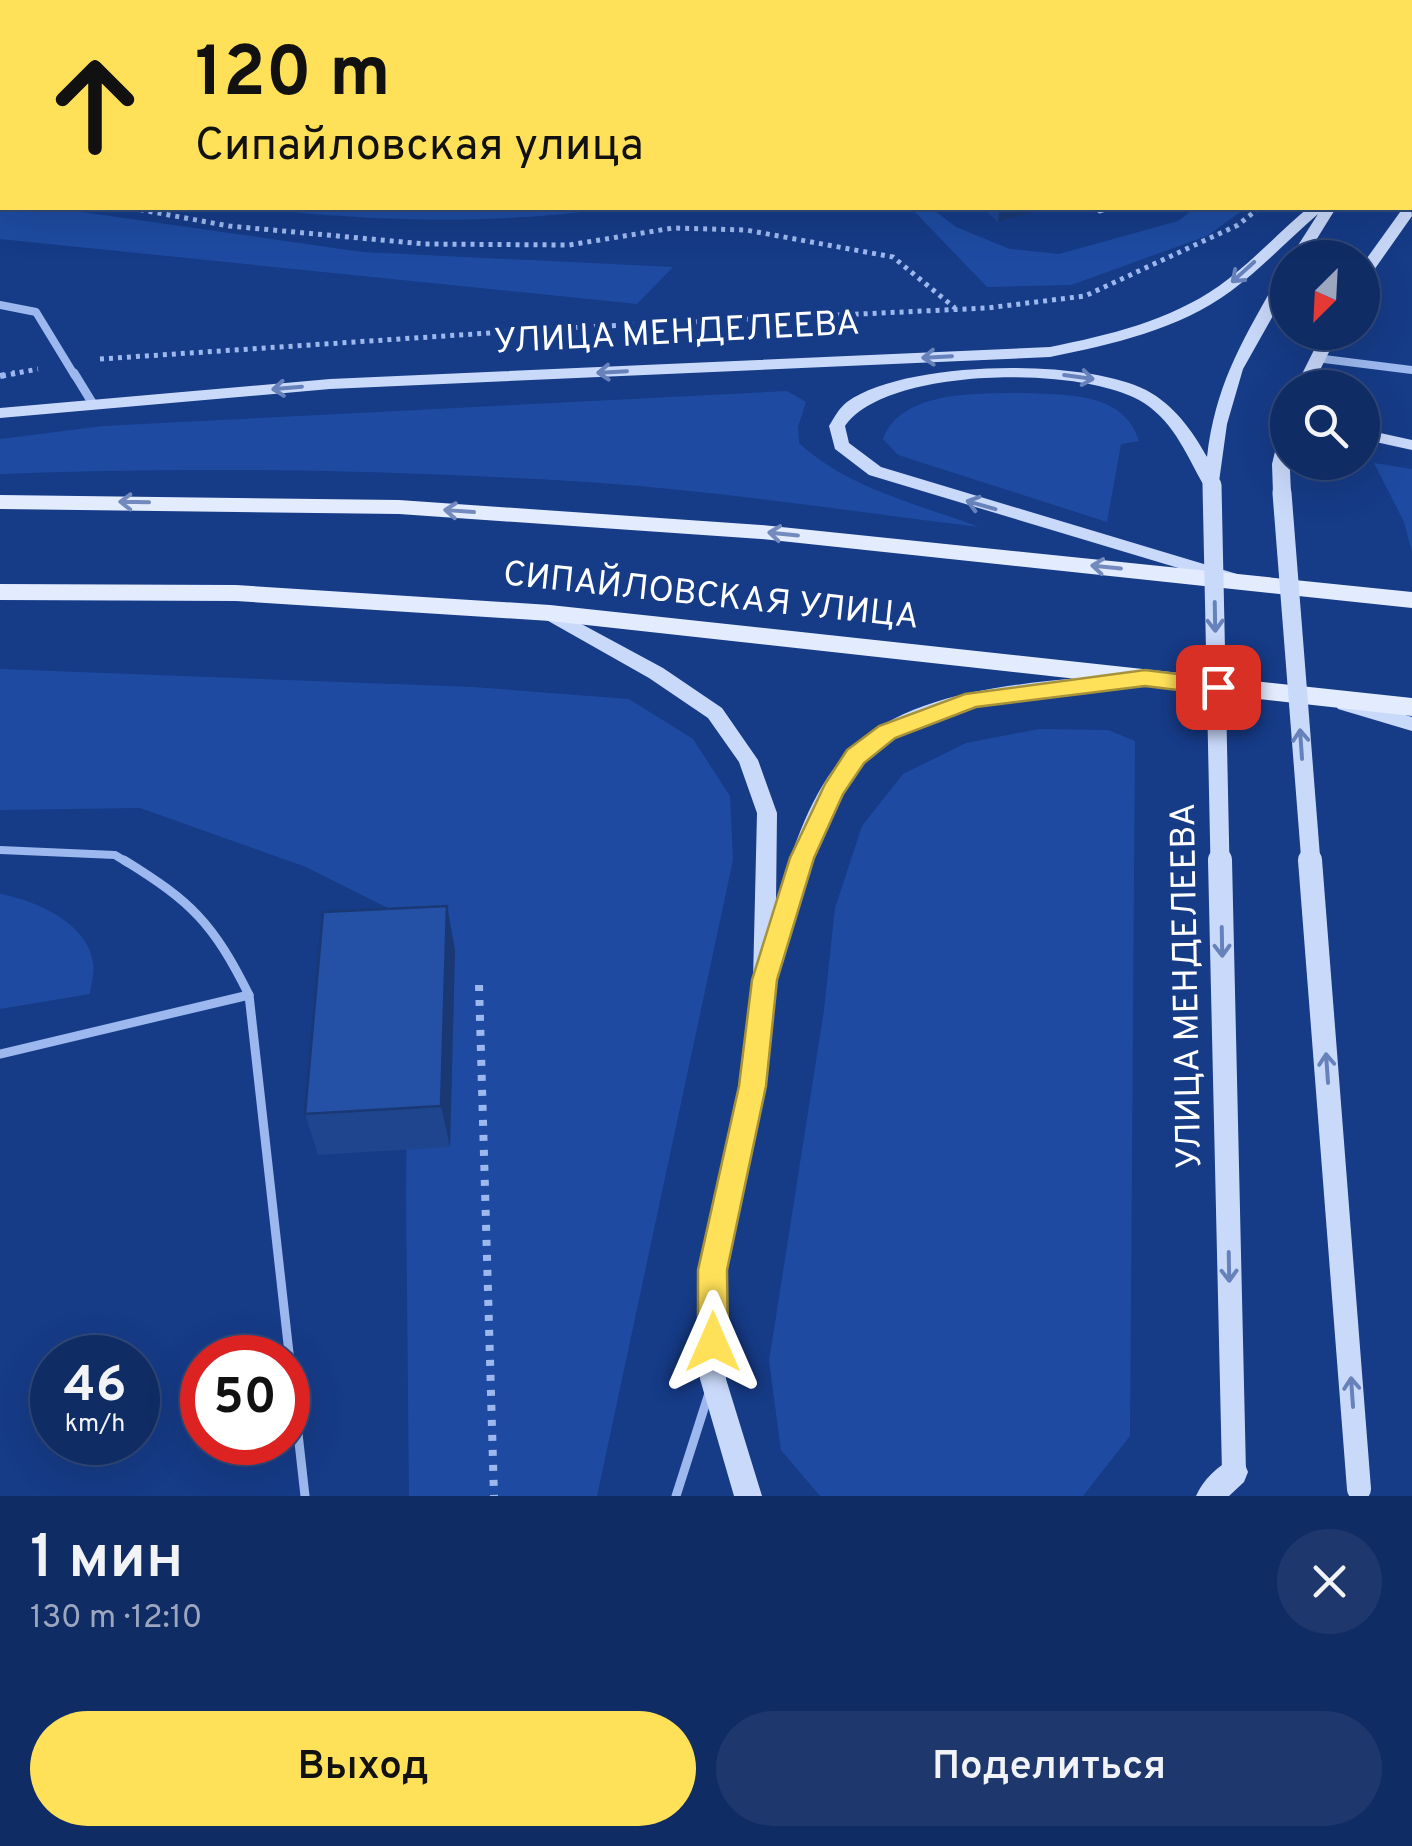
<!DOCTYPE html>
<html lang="ru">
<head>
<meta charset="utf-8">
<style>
	:root { --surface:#102c65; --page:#1e386e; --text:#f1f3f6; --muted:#9ca7bf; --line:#304879; --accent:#ffe159 }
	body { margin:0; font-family:Overpass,sans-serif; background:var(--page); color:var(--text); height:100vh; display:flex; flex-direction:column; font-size:38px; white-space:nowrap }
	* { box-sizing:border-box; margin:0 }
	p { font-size:32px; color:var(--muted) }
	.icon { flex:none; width:55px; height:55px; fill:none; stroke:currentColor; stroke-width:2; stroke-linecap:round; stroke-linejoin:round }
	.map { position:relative; height:1496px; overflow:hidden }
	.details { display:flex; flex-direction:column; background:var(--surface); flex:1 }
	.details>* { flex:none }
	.guide { position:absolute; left:0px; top:0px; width:1412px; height:210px; box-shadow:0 10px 40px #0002,0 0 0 2px var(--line); background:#ffe159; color:#111; overflow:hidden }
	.needle { width:65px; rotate:204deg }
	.fabs { position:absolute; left:1270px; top:240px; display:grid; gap:20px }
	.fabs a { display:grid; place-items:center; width:110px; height:110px; border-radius:50%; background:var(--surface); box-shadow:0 10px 40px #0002,0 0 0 2px var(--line); font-size:50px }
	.speed { position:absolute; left:30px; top:1335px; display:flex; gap:20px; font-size:50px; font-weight:700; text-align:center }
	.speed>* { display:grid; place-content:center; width:130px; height:130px; border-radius:50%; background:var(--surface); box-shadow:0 10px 40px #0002,0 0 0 2px var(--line); line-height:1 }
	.speed small { font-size:25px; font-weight:400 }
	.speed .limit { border:15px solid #d22; background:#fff; color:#111 }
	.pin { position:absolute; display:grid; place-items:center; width:85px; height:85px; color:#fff; margin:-42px; border-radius:20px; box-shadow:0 5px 15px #0006 }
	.me { position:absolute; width:110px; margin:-55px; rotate:0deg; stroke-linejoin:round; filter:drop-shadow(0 0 8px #0008) }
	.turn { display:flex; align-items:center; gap:35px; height:210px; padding:0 30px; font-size:45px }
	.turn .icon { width:130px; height:130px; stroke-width:2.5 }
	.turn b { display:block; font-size:70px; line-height:85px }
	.round { display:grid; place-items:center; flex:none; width:105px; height:105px; border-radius:52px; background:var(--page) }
	.headline { display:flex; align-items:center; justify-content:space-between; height:170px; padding:0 30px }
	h1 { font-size:60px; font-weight:600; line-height:75px }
	.button { display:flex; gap:20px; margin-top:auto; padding:20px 30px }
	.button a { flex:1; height:115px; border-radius:60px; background:var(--accent); color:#111; font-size:40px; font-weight:600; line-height:115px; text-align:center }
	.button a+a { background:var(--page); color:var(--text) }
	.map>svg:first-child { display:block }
	.green { fill:#1e4ba1 }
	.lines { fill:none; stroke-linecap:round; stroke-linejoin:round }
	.path-far2 { stroke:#9cb8ee; stroke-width:5; stroke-dasharray:4 5; stroke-linecap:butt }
	.path-far1 { stroke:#9cb8ee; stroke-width:6; stroke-dasharray:5 8; stroke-linecap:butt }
	.path { stroke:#9cb8ee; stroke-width:8; stroke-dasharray:6 9; stroke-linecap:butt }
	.service-far2 { stroke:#9cb8ee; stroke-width:5 }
	.service-far1 { stroke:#9cb8ee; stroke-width:8 }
	.service { stroke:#9cb8ee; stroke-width:9 }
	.minor-far1 { stroke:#9cb8ee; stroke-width:8 }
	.minor { stroke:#9cb8ee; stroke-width:9 }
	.secondary { fill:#c9d9fa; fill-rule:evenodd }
	.primary { fill:#e3ebff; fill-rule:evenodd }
	.secondary-bridge-far1 { stroke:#c9d9fa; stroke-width:19 }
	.secondary-bridge { stroke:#c9d9fa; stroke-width:24 }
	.wall { fill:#1f458f }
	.shaded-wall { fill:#193874 }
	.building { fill:#2450a6; stroke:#193874; stroke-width:2.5 }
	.oneway { stroke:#6782bb }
	.oneway2 { stroke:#728abd }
	.route { fill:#ffe159; stroke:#a6923a; stroke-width:2.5 }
	.labels { text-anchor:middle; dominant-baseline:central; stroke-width:10; stroke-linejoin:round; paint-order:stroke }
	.street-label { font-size:35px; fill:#fff; stroke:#163b87 }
</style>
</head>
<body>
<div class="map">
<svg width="1412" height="1496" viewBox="0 0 1412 1496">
	<rect width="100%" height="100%" fill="#163b87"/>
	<!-- green -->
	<g class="green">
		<path d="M0,0H1272L2,2V123Z"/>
		<path d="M0,172L2,208H54L362,252L673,267L637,304L0,239Z"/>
		<path d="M256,208H612C495,225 373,222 256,208Z"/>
		<path d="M911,208H931L956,227L1010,249L1059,254L1178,221L1195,208H1246L1207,236L1071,285L987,287Z"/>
		<path d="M787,391L806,402L798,427L799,443C849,489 918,504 979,527C854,512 728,492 601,483C401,470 200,466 0,474V439L103,426Z"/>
		<path d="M1025,393C1068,395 1124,392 1139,441L1121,444L1107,522L898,455L883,439C902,389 980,394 1025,393Z"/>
		<path d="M1374,463L1412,469V553L1404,522Z"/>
		<path d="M0,669L473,687L629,699L693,739L730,796L733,860L597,1496H409L406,1192L410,919L306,867L140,808L0,810Z"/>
		<path d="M1039,729L1108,730L1135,741L1130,1436L1083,1496H820L781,1450L769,1361L824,1010L835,908L862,826L903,774L966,743Z"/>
		<path d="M0,894C34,900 87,922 93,962C95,971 91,984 90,994L0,1009Z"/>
	</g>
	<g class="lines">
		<!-- path-far2 -->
		<g class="path-far2">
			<path d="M769,2L773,0"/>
			<path d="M894,2L898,0"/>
			<path d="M131,208L229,226L425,244L569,245L673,228L746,230L893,257L955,308"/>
			<path d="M100,359L564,328L987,308L1085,296L1238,225L1259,208"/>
			<path d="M2,376L38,369"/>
		</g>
		<!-- path-far1 -->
		<path class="path-far1" d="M0,376L15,373"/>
		<!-- path -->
		<path class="path" d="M479,985L494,1496"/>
		<!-- service-far2 -->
		<path class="service-far2" d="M1096,208L1100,211L1109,208"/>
		<!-- service-far1 -->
		<path class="service-far1" d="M0,850L115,855L128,863"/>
		<!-- service -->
		<g class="service">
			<path d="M124,860C192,902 213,923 249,995L305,1496"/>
			<path d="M0,1054L249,995"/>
			<path d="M676,1496L709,1393"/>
		</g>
		<!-- minor-far1 -->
		<g class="minor-far1">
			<path d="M0,305L36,312L75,376"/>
			<path d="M1316,358L1412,370"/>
		</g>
		<!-- minor -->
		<path class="minor" d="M74,373L93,404"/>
		<!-- secondary -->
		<g class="secondary">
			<path d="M1410,97H1412L1410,107Z"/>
			<path d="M1410,201L1412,216L1367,280L1362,281V265L1403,208H1410Z"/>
			<path d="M1308,208H1336L1305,258H1290L1318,214C1289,239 1262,268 1231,291C1178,330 1113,344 1050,357L330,389L0,418V408L330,379L1050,347C1109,335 1169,321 1219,286C1251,263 1278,233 1308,208Z"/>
			<path d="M1288,270V289L1243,369L1227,424L1218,489H1206C1187,457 1176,424 1144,403C1086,365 886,366 845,426L849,443L881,467L1237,574L1240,578L1237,582H1225L869,475L835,449L829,426C834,418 839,408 847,402C905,360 1083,358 1146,390C1174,405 1192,430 1207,457C1216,381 1244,339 1280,274Z"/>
			<path d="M1323,332H1339L1311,388H1295Z"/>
			<path d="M1288,426L1291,493L1282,499L1273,493L1272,464L1280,431Z"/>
			<path d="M1362,429L1412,440V450L1362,439Z"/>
			<path d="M550,607L663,668L722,708L758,760L777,813L776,903C792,852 810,790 849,751C915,684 1046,682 1135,673L1145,680L1135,687C1051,695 920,697 861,764C816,814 802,891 783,954L775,962L765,1086L726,1270V1379L762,1496H734L700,1379V1270L741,1086L753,980L757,813L739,762L708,718L649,678L543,618L541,613Z"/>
			<path d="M1345,697L1412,717V731L1338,709L1335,704L1338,699Z"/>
			<path d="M1234,1458L1244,1462L1248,1472L1244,1482L1229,1496H1196C1203,1480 1218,1465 1234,1458Z"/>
		</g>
		<!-- primary -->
		<g class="primary">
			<path d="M0,495L399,500L761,525L1412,592V608L761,539L399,514L0,509Z"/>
			<path d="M0,584L236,585L550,605L1412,698V716L550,621L236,601L0,600Z"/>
		</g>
		<!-- secondary-bridge-far1 -->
		<g class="secondary-bridge-far1">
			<path d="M1212,485L1220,863"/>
			<path d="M1282,493L1311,863"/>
		</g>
		<!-- secondary-bridge -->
		<g class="secondary-bridge">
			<path d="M1220,860L1234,1472"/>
			<path d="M1310,860L1359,1489"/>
		</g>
	</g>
	<!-- wall -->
	<g class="wall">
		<path d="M1096,0H1272L1269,2H1096Z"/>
		<path d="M983,208H1044V209L998,222Z"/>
		<path d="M447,906L455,950L450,1147L318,1155L305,1114Z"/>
	</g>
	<!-- shaded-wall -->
	<g class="shaded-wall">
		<path d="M1232,0H1272L1269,2H1229Z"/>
		<path d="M1000,208H1044V209L998,222Z"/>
		<path d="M447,906L455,950L450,1147L441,1106Z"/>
	</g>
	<!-- building -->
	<g class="building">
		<path d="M1134,0H1232L1229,2H1143Z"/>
		<path d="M447,906L441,1106L305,1114L323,912Z"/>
	</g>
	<!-- one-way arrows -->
	<defs><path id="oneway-shaft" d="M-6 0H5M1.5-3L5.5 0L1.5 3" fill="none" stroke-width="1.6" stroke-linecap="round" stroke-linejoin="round" transform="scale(2.5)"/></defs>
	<g class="oneway">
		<use href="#oneway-shaft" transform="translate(1243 272) rotate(138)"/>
		<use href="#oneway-shaft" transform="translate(937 357) rotate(177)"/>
		<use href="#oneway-shaft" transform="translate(612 372) rotate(177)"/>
		<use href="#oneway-shaft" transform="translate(1079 377) rotate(8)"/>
		<use href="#oneway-shaft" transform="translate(287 388) rotate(175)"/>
		<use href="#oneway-shaft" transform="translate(981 505) rotate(-164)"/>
		<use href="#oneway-shaft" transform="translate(1215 617) rotate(89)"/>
		<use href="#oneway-shaft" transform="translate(1301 744) rotate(-94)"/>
		<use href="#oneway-shaft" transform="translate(1222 942) rotate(89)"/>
		<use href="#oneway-shaft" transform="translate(1327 1068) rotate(-94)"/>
		<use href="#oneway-shaft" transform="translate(1229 1267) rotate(89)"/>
		<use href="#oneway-shaft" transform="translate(1352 1392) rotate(-94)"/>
	</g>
	<g class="oneway2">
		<use href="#oneway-shaft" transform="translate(134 502) rotate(-179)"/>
		<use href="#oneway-shaft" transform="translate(459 511) rotate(-176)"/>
		<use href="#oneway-shaft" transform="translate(783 534) rotate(-174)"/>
		<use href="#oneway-shaft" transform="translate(1106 567) rotate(-174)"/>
	</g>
	<!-- route -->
	<path class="route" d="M1145,670L1218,679L1230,687L1218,695L1145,686L976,707L895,738L864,763L843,794L814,858L777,980L766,1086L727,1270L728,1342L724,1353L713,1357L703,1353L698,1342V1270L739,1086L752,980L790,858L825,784L847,750L879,726L965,694Z"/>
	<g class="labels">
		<!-- street labels -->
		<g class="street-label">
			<text transform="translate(677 334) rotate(-3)">УЛИЦА МЕНДЕЛЕЕВА</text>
			<text transform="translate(711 597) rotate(6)">СИПАЙЛОВСКАЯ УЛИЦА</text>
			<text transform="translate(1188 986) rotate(-91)">УЛИЦА МЕНДЕЛЕЕВА</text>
		</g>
	</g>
</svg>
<div class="fabs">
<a><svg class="needle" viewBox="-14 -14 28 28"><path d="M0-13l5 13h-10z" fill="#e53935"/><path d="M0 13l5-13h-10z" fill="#9ca7bf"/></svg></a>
<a><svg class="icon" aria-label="search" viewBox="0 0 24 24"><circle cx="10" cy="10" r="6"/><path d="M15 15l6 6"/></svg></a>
</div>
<div class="speed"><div>46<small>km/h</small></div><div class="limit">50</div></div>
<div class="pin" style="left:1218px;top:687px;background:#d93025"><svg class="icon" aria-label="arrive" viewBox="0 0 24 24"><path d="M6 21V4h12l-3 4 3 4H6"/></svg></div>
<svg class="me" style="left:713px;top:1342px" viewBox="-20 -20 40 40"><path d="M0-17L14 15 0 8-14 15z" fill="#ffe159" stroke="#fff" stroke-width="4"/></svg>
<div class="guide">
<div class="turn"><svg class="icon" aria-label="ahead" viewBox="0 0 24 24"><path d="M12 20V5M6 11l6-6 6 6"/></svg><div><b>120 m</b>Сипайловская улица</div></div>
</div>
</div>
<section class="details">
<div class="headline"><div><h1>1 мин</h1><p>130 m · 12:10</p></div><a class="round"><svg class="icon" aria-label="close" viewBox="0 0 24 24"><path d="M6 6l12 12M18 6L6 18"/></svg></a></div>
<div class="button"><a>Выход</a><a>Поделиться</a></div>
</section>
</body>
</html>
